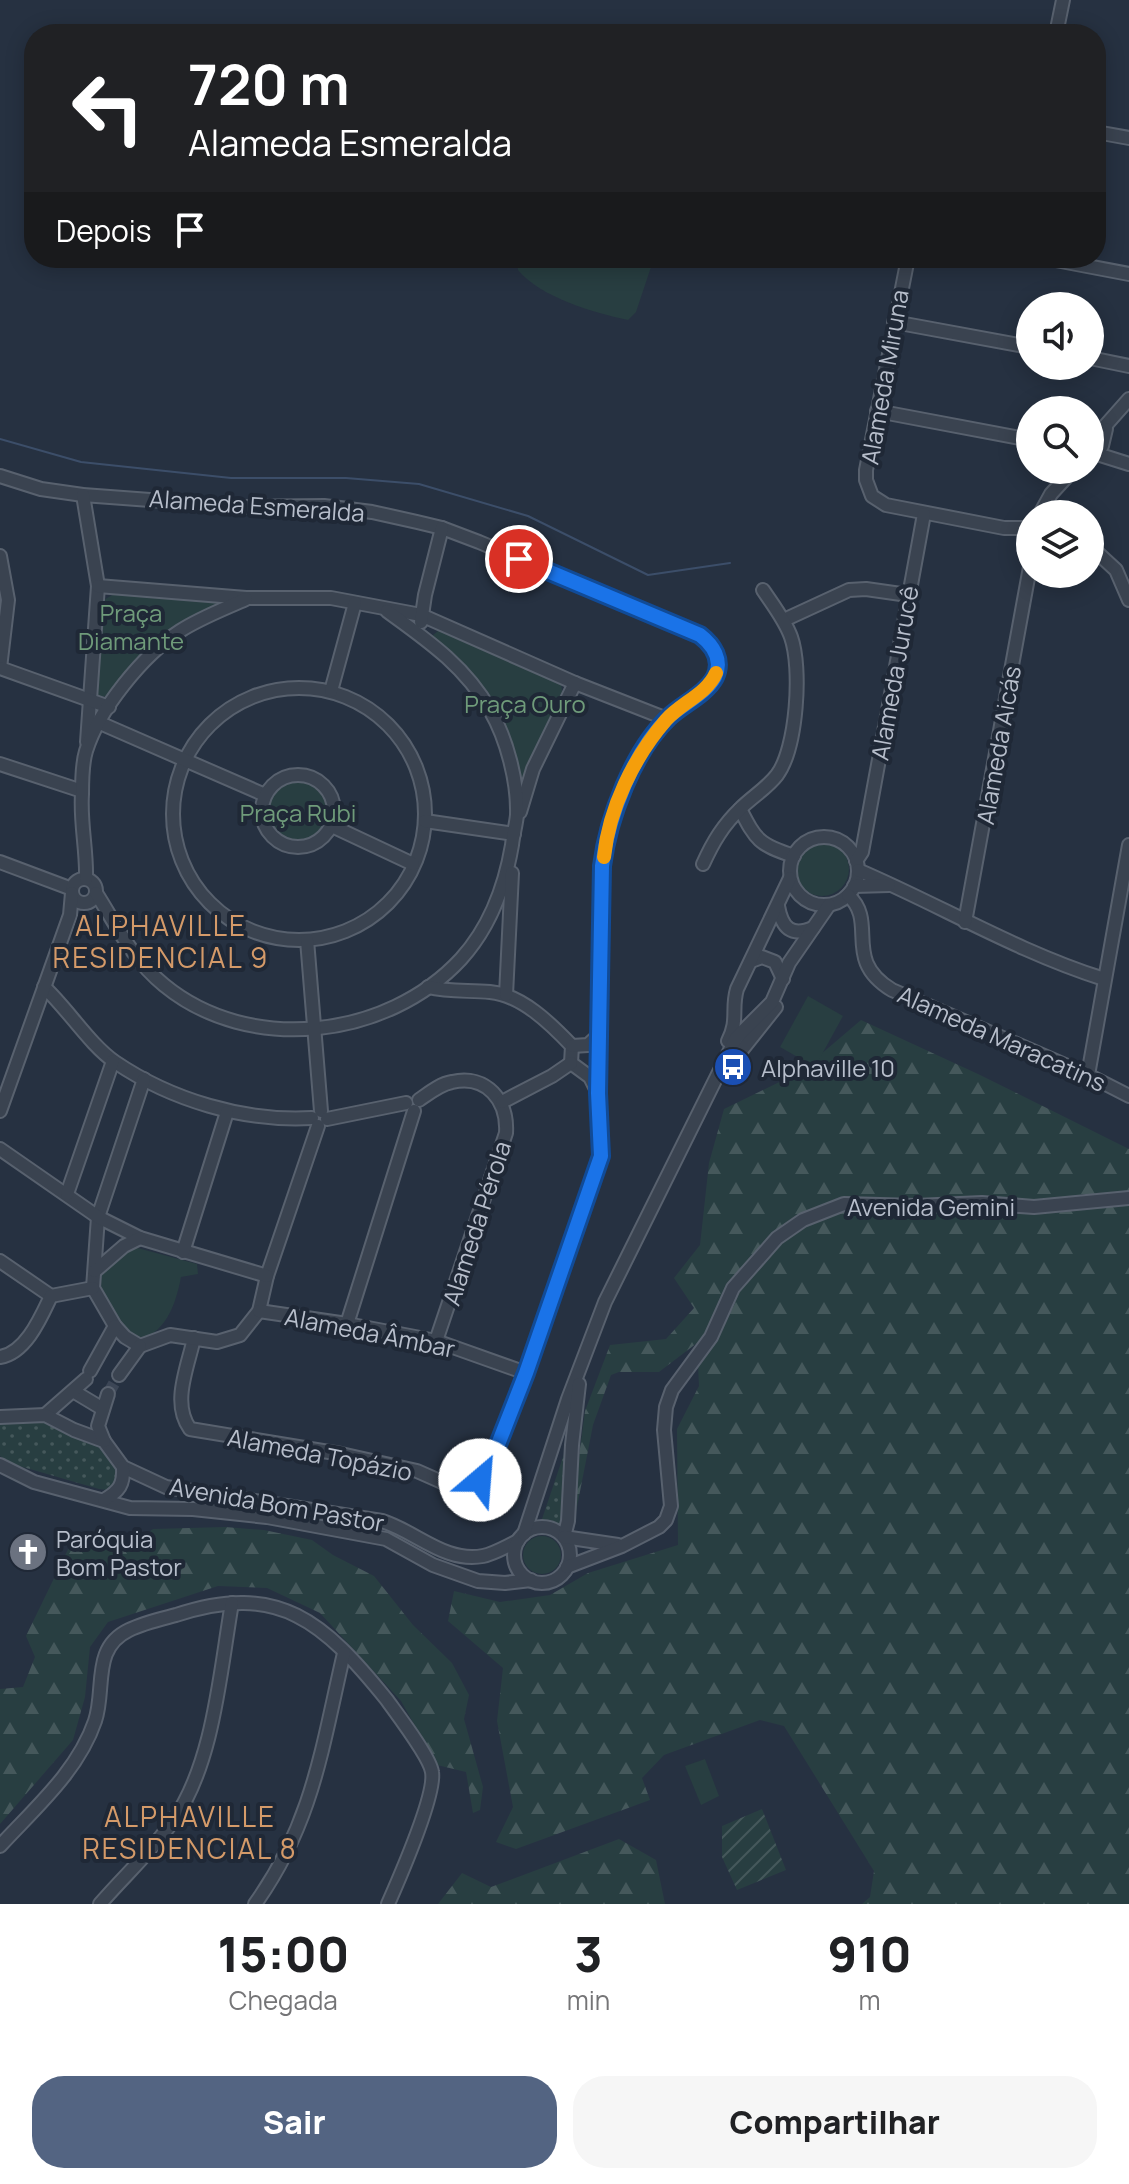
<!DOCTYPE html>
<html lang="pt">
<head>
<meta charset="utf-8">
<style>
	:root { --surface:#fff; --page:#f6f6f6; --text:#202124; --muted:#757577; --accent:#536482 }
	body { margin:0; font-family:Manrope,sans-serif; background:var(--page); color:var(--text); height:100vh; display:flex; flex-direction:column; font-size:30px; white-space:nowrap }
	* { box-sizing:border-box; margin:0 }
	p { font-size:26px; color:var(--muted) }
	.icon { flex:none; width:44px; height:44px; fill:none; stroke:currentColor; stroke-width:2; stroke-linecap:round; stroke-linejoin:round }
	.map { position:relative; height:1904px; overflow:hidden }
	.sheet { display:flex; flex-direction:column; background:var(--surface); flex:1 }
	.sheet>* { flex:none }
	.guide { position:absolute; left:24px; top:24px; width:1082px; height:244px; border-radius:32px; box-shadow:0 4px 20px #0003; background:#202124; color:#fff; overflow:hidden }
	.fabs { position:absolute; left:1016px; top:292px; display:grid; gap:16px }
	.fabs a { display:grid; place-items:center; width:88px; height:88px; border-radius:50%; background:var(--surface); box-shadow:0 4px 20px #0003; font-size:40px }
	.pin { position:absolute; display:grid; place-items:center; width:68px; height:68px; color:#fff; margin:-34px; border:4px solid #fff; border-radius:50%; box-shadow:0 2px 8px #0007 }
	.me { position:absolute; width:88px; margin:-44px; rotate:27deg; stroke-linejoin:round; filter:drop-shadow(0 0 6px #0008) }
	.turn { display:flex; align-items:center; gap:28px; height:168px; padding:0 32px; font-size:36px }
	.turn .icon { width:104px; height:104px; stroke-width:2.5 }
	.turn b { display:block; font-size:56px; line-height:68px }
	.then { display:flex; align-items:center; height:76px; padding:0 32px; background:#0003; gap:16px; font-size:30px }
	.eta { display:flex; justify-content:space-evenly; align-items:center; height:136px; text-align:center }
	.eta b { font-size:48px; font-weight:800; line-height:56px }
	.primary-button { display:flex; gap:16px; margin-top:auto; padding:16px 32px }
	.primary-button a { flex:1; height:92px; border-radius:32px; background:var(--accent); color:#fff; font-size:32px; font-weight:800; line-height:92px; text-align:center }
	.primary-button a+a { background:var(--page); color:var(--text) }
	.map>svg:first-child { display:block }
	.grass { fill:url(#grass-dots) }
	.forest { fill:url(#forest-firs) }
	.park { fill:#283e41 }
	.garden { fill:url(#garden-furrows) }
	.lines { fill:none; stroke-linecap:round; stroke-linejoin:round }
	.stream { stroke:#3c4e69; stroke-width:2 }
	.minor-tunnel { stroke:#3c4656; stroke-width:12; stroke-dasharray:12 6; stroke-linecap:butt }
	.minor-casing { stroke:#58616e; stroke-width:16 }
	.minor { stroke:#3a4350; stroke-width:12 }
	.route-casing { stroke:#114b97; stroke-width:20 }
	.route { stroke:#1a73e8; stroke-width:14 }
	.slow { stroke:#f59e0b; stroke-width:14 }
	.labels { text-anchor:middle; dominant-baseline:central; stroke-width:8; stroke-linejoin:round; paint-order:stroke }
	.street-label { font-size:24px; fill:#b7becb; stroke:#1f2836 }
	.park-label { font-size:24px; fill:#6f9b7a; stroke:#1f2836 }
	.poi-label { font-size:24px; fill:#b7becb; stroke:#1f2836; text-anchor:start }
	.quarter-label { font-size:28px; letter-spacing:2px; fill:#d49a69; stroke:#1f2836 }
</style>
</head>
<body>
<div class="map">
<svg width="1129" height="1904" viewBox="0 0 1129 1904">
	<defs>
		<pattern id="grass-dots" width="8" height="8" patternUnits="userSpaceOnUse" patternTransform="scale(2)"><rect width="8" height="8" fill="#283e41"/><path d="M2 2h.1M6 6h.1" fill="none" stroke="#45585b" stroke-width="1.8" stroke-linecap="round"/></pattern>
		<pattern id="forest-firs" width="22" height="20" patternUnits="userSpaceOnUse" patternTransform="scale(2)"><rect width="22" height="20" fill="#283e41"/><path d="M5 1l3.5 6h-7zM16 11l3.5 6h-7z" fill="#45585b"/></pattern>
		<pattern id="garden-furrows" width="10" height="10" patternUnits="userSpaceOnUse" patternTransform="scale(2)"><rect width="10" height="10" fill="#283e41"/><path d="M-1 1l2-2M0 10L10 0M9 11l2-2" fill="none" stroke="#45585b"/></pattern>
	</defs>
	<rect width="100%" height="100%" fill="#263141"/>
	<!-- grass -->
	<g class="grass">
		<path d="M38,1420L101,1446L120,1473L114,1486L107,1490L99,1489L9,1463L0,1456V1421Z"/>
		<path d="M566,1448L564,1523L560,1525L541,1522Z"/>
	</g>
	<!-- forest -->
	<g class="forest">
		<path d="M861,1020L978,1074L1129,1149V1904H862L870,1897L874,1871L784,1726L760,1720L664,1755L642,1778L650,1800L516,1849L496,1842L513,1807L497,1721L503,1668L448,1621L454,1591L500,1602L550,1595L588,1573L678,1545L677,1429L699,1386L697,1343L659,1372H619L611,1375L593,1425L575,1517L577,1471L585,1411L610,1345L666,1339L694,1308L674,1278L700,1245L709,1163L724,1109L800,1072Z"/>
		<path d="M225,1527L264,1530L312,1540L333,1555L374,1576L413,1625L452,1663L469,1695L464,1719L483,1787L480,1810L473,1813L466,1772L437,1765L401,1701L320,1613L267,1588L218,1586L108,1622L90,1647L85,1697L73,1740L0,1824V1689L23,1687L35,1657L26,1636L76,1533L128,1547L153,1529Z"/>
		<path d="M619,1839L656,1860L665,1904H438L462,1873L491,1887Z"/>
	</g>
	<!-- park -->
	<g class="park">
		<path d="M521,258H654L636,312L628,320C594,313 540,297 518,270L517,263Z"/>
		<path d="M114,594L231,602L155,643L128,669L107,697L96,695L102,601Z"/>
		<path d="M439,630L561,683L563,696L522,779L515,773L469,671L432,636Z"/>
		<circle cx="298" cy="812" r="35"/>
		<circle cx="822" cy="869" r="27"/>
		<path d="M808,996L843,1016L815,1067L780,1047Z"/>
		<path d="M134,1247L197,1264L198,1274L181,1277C176,1304 165,1337 134,1340C123,1335 120,1326 114,1316C92,1279 97,1268 134,1247Z"/>
		<circle cx="542" cy="1555" r="19"/>
		<path d="M705,1759L719,1796L701,1805L685,1766Z"/>
	</g>
	<!-- garden -->
	<path class="garden" d="M762,1809L786,1870L737,1890L722,1857V1826Z"/>
	<g class="lines">
		<!-- stream -->
		<path class="stream" d="M0,439L81,462L231,478H346L419,484L528,516L648,575L730,563"/>
		<!-- minor-tunnel -->
		<path class="minor-tunnel" d="M108,1394L119,1375"/>
		<defs>
			<g id="minor">
				<path d="M1056,34L1063,0"/>
				<path d="M1096,132L1129,138"/>
				<path d="M908,258L866,470V480L872,496L886,505L1004,528H1030"/>
				<path d="M1045,258L1129,274"/>
				<path d="M894,322L1030,347"/>
				<path d="M1090,358L1129,366"/>
				<path d="M877,411L1030,440"/>
				<path d="M1090,443L1129,399"/>
				<path d="M1094,453L1129,464"/>
				<path d="M1090,455L1102,446L1106,429"/>
				<path d="M0,476L41,489L83,495L244,507L324,506L372,512L417,522L442,528L479,542L700,635C713,645 723,660 714,676C706,694 683,704 669,717C633,751 608,818 602,866L598,1093L601,1156L526,1373L488,1470L480,1480L451,1486L417,1471L341,1454L190,1429C171,1403 188,1367 194,1338"/>
				<path d="M83,495L98,586L87,742"/>
				<path d="M1040,514L1051,494L1073,470"/>
				<path d="M1090,546L1116,570L1129,600"/>
				<path d="M0,556L8,600L0,668"/>
				<path d="M98,586L246,598H331L421,615L575,683L667,719"/>
				<path d="M784,620L849,590L866,589L908,595"/>
				<path d="M421,622L425,595L442,528"/>
				<path d="M0,668L109,707"/>
				<circle cx="299" cy="814" r="126"/>
				<path d="M331,691L355,603"/>
				<path d="M100,723L265,795"/>
				<path d="M0,764L82,791"/>
				<circle cx="298" cy="811" r="36"/>
				<path d="M740,809C756,840 759,845 794,856"/>
				<path d="M520,812L533,769L575,683"/>
				<path d="M425,821L514,834"/>
				<path d="M332,826L413,864"/>
				<circle cx="824" cy="871" r="34"/>
				<path d="M856,861L862,852L924,514"/>
				<path d="M0,862L72,889"/>
				<path d="M703,864C713,842 723,825 741,808C752,797 767,788 777,775C797,748 802,668 791,637C785,620 773,605 763,590"/>
				<path d="M858,870C940,905 1018,952 1104,979"/>
				<circle cx="84" cy="891" r="12"/>
				<path d="M86,879C87,850 80,823 82,794C82,780 82,764 86,751C99,709 143,655 180,631C200,618 224,609 246,599"/>
				<path d="M854,886L889,885"/>
				<path d="M96,893C117,926 132,959 164,985C249,1055 387,1039 461,959C489,928 505,886 512,845C513,835 516,825 517,815C518,782 507,739 490,710C465,666 427,640 387,611"/>
				<path d="M848,895C879,923 841,959 892,990L1088,1075L1129,1096"/>
				<path d="M778,906C782,928 791,937 813,928"/>
				<path d="M965,922L1030,567"/>
				<path d="M307,940L321,1111"/>
				<path d="M751,961L762,957L775,962L783,979"/>
				<path d="M44,987C67,1008 90,1045 115,1062C171,1100 244,1122 312,1118"/>
				<path d="M428,987C449,992 469,990 490,992C522,995 551,1024 572,1046L571,1063L590,1077L596,1089"/>
				<path d="M506,995L512,873"/>
				<path d="M728,1041C739,1020 731,1009 737,989L790,878"/>
				<path d="M572,1046L588,1045L600,1034"/>
				<path d="M725,1071L776,1007"/>
				<path d="M1088,1075L1129,845"/>
				<path d="M144,1079L98,1217L93,1288L115,1326L125,1337L140,1346L170,1335L217,1342L240,1335L259,1311L267,1276L318,1126"/>
				<path d="M419,1100C429,1093 440,1084 452,1082C487,1074 508,1101 506,1133L436,1341"/>
				<path d="M502,1102L552,1076L571,1063"/>
				<path d="M0,1111L70,915L72,893"/>
				<path d="M327,1119L406,1103"/>
				<path d="M0,1149L98,1217L140,1238L267,1276"/>
				<path d="M67,1194L113,1061"/>
				<path d="M183,1252L227,1112"/>
				<path d="M0,1261L51,1296"/>
				<path d="M95,1271L124,1246L140,1238"/>
				<path d="M259,1311L347,1324L436,1341L526,1373"/>
				<path d="M347,1324L414,1111"/>
				<path d="M0,1357C26,1353 41,1317 51,1296L93,1288"/>
				<path d="M90,1371L115,1326"/>
				<path d="M119,1375L140,1346"/>
				<path d="M73,1391L103,1409"/>
				<path d="M45,1415L86,1379"/>
				<path d="M0,1417L45,1415L74,1430L104,1441L123,1467L166,1487L382,1521C417,1532 445,1563 483,1556C494,1554 507,1546 518,1541"/>
				<path d="M104,1441L98,1426L108,1394"/>
				<path d="M0,1465L34,1482L130,1508L193,1509L267,1517L386,1539L433,1565L478,1581L505,1583L531,1580"/>
				<path d="M104,1500C119,1491 124,1485 123,1467"/>
				<circle cx="542" cy="1555" r="28"/>
				<path d="M524,1534L568,1399L605,1302L736,1038L772,1002L789,963L829,905"/>
				<path d="M564,1537L568,1521L572,1445L579,1384"/>
				<path d="M564,1537L618,1545"/>
				<path d="M567,1567L622,1546L659,1527L666,1520L671,1506L664,1430L666,1407L672,1390L711,1337L733,1288L777,1238L803,1220L844,1204L916,1206L982,1203L1034,1207L1129,1198"/>
				<path d="M0,1846C35,1808 78,1771 95,1721C106,1689 91,1648 129,1630C143,1623 161,1619 176,1615C279,1581 324,1622 387,1700C397,1714 430,1757 432,1772C436,1795 399,1879 388,1904"/>
				<path d="M100,1904C124,1876 152,1851 173,1821C214,1763 220,1671 232,1603"/>
				<path d="M255,1904C313,1823 322,1747 344,1653"/>
			</g>
		</defs>
		<!-- minor casing -->
		<use href="#minor" class="minor-casing"/>
		<!-- minor -->
		<use href="#minor" class="minor"/>
	</g>
	<g class="lines">
		<defs>
			<path id="route" d="M480,1480L488,1470L526,1373L601,1156L598,1093L602,866C608,818 633,751 669,717C683,704 706,694 715,677C723,660 713,645 700,635L519,559"/>
		</defs>
		<!-- route casing -->
		<use href="#route" class="route-casing"/>
		<!-- route -->
		<use href="#route" class="route"/>
		<!-- slow -->
		<path class="slow" d="M604,857C609,808 634,757 666,720C681,703 707,694 716,673"/>
	</g>
	<!-- icons -->
	<defs>
		<symbol id="bus-disc" viewBox="-11 -11 22 22"><circle r="9.5" fill="#1a4fb4" stroke="#1f2836"/><path d="M-5-6H5V4H4V6H2V4H-2V6H-4V4H-5ZM-3.5-4V0h7V-4ZM-3.5 1.2v1.5H-2V1.2ZM2 1.2v1.5H3.5V1.2Z" fill="#fff"/></symbol>
		<symbol id="church-disc" viewBox="-11 -11 22 22"><circle r="9.5" fill="#6b7280" stroke="#1f2836"/><path d="M-1.2-6h2.4v3.5h3.3v2.4h-3.3V6h-2.4V-.1h-3.3v-2.4h3.3Z" fill="#fff"/></symbol>
	</defs>
	<g fill-rule="evenodd">
		<use href="#bus-disc" x="711" y="1045" width="44" height="44"/>
		<use href="#church-disc" x="6" y="1530" width="44" height="44"/>
	</g>
	<g class="labels">
		<!-- street labels -->
		<g class="street-label">
			<text transform="translate(884 377) rotate(-80)">Alameda Miruna</text>
			<text transform="translate(257 505) rotate(4)">Alameda Esmeralda</text>
			<text transform="translate(894 673) rotate(-80)">Alameda Jurucê</text>
			<text transform="translate(998 745) rotate(-80)">Alameda Aicás</text>
			<text transform="translate(1002 1038) rotate(24)">Alameda Maracatins</text>
			<text x="931" y="1206">Avenida Gemini</text>
			<text transform="translate(476 1223) rotate(-72)">Alameda Pérola</text>
			<text transform="translate(370 1332) rotate(11)">Alameda Âmbar</text>
			<text transform="translate(320 1454) rotate(11)">Alameda Topázio</text>
			<text transform="translate(277 1504) rotate(10)">Avenida Bom Pastor</text>
		</g>
		<!-- park labels -->
		<g class="park-label">
			<text x="131" y="612">Praça<tspan x="131" dy="28">Diamante</tspan></text>
			<text x="525" y="703">Praça Ouro</text>
			<text x="298" y="812">Praça Rubi</text>
		</g>
		<!-- poi labels -->
		<g class="poi-label">
			<text x="761" y="1067">Alphaville 10</text>
			<text x="56" y="1538">Paróquia<tspan x="56" dy="28">Bom Pastor</tspan></text>
		</g>
		<!-- quarter labels -->
		<g class="quarter-label">
			<text x="161" y="925">ALPHAVILLE<tspan x="161" dy="32">RESIDENCIAL 9</tspan></text>
			<text x="190" y="1816">ALPHAVILLE<tspan x="190" dy="32">RESIDENCIAL 8</tspan></text>
		</g>
	</g>
</svg>
<div class="fabs">
<a><svg class="icon" aria-label="sound" viewBox="0 0 24 24"><path d="M4 9h4l5-4v14l-5-4H4zM17 9q2 3 0 6"/></svg></a>
<a><svg class="icon" aria-label="search" viewBox="0 0 24 24"><circle cx="10" cy="10" r="6"/><path d="M15 15l6 6"/></svg></a>
<a><svg class="icon" aria-label="layers" viewBox="0 0 24 24"><path d="M12 4l9 5-9 5-9-5zM3 14l9 5 9-5"/></svg></a>
</div>
<div class="pin" style="left:519px;top:559px;background:#d93025"><svg class="icon" aria-label="arrive" viewBox="0 0 24 24"><path d="M6 21V4h12l-3 4 3 4H6"/></svg></div>
<svg class="me" style="left:480px;top:1480px" viewBox="-20 -20 40 40"><circle r="19" fill="#fff"/><path d="M0-13L10 11 0 6-10 11z" fill="#1a73e8"/></svg>
<div class="guide">
<div class="turn"><svg class="icon" aria-label="left" viewBox="0 0 24 24"><path d="M17 20v-9H6M10 6l-5 5 5 5"/></svg><div><b>720 m</b>Alameda Esmeralda</div></div>
<div class="then">Depois<svg class="icon" aria-label="arrive" viewBox="0 0 24 24"><path d="M6 21V4h12l-3 4 3 4H6"/></svg></div>
</div>
</div>
<section class="sheet">
<div class="eta">
<div><b>15:00</b><p>Chegada</p></div>
<div><b>3</b><p>min</p></div>
<div><b>910</b><p>m</p></div>
</div>
<div class="primary-button"><a>Sair</a><a>Compartilhar</a></div>
</section>
</body>
</html>
